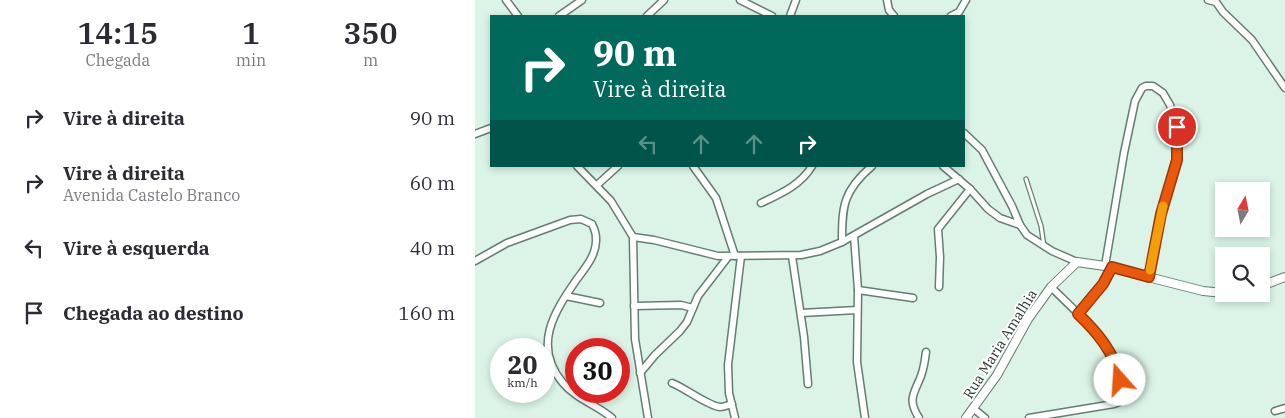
<!DOCTYPE html>
<html lang="pt">
<head>
<meta charset="utf-8">
<style>
	:root { --surface:#fff; --page:#f7f7f7; --text:#2b2b33; --muted:#7c7c81 }
	body { margin:0; font-family:"IBM Plex Serif",serif; background:var(--page); color:var(--text); height:100vh; display:flex; flex-direction:column; font-size:19px; white-space:nowrap }
	* { box-sizing:border-box; margin:0 }
	p { font-size:16px; color:var(--muted) }
	.icon { flex:none; width:28px; height:28px; fill:none; stroke:currentColor; stroke-width:2; stroke-linecap:round; stroke-linejoin:round }
	.map { position:relative; flex:1; overflow:hidden }
	.drawer { display:flex; flex-direction:column; background:var(--surface); width:475px }
	.drawer>* { flex:none }
	.hud { position:absolute; left:15px; top:15px; width:475px; height:152px; border-radius:0px; box-shadow:0 2px 8px #0003; background:#00695c; color:#fff; overflow:hidden }
	.needle { width:32px; rotate:10deg }
	.tools { position:absolute; left:740px; top:182px; display:grid; gap:10px }
	.tools a { display:grid; place-items:center; width:55px; height:55px; border-radius:0px; background:var(--surface); box-shadow:0 2px 8px #0003; font-size:25px }
	.speed { position:absolute; left:15px; top:338px; display:flex; gap:10px; font-size:25px; font-weight:700; text-align:center }
	.speed>* { display:grid; place-content:center; width:65px; height:65px; border-radius:50%; background:var(--surface); box-shadow:0 2px 8px #0003; line-height:1 }
	.speed small { font-size:12px; font-weight:400 }
	.speed .limit { border:8px solid #d22; background:#fff; color:#111 }
	.pin { position:absolute; display:grid; place-items:center; width:42px; height:42px; color:#fff; margin:-21px; border:2px solid #fff; border-radius:50%; box-shadow:0 1px 5px #0007 }
	.me { position:absolute; width:55px; margin:-28px; rotate:341deg; stroke-linejoin:round; filter:drop-shadow(0 0 4px #0008) }
	.turn { display:flex; align-items:center; gap:18px; height:105px; padding:0 20px; font-size:22px }
	.turn .icon { width:65px; height:65px; stroke-width:2.5 }
	.turn b { display:block; font-size:35px; line-height:42px }
	.lanes { display:flex; align-items:center; height:48px; padding:0 20px; background:#0003; justify-content:center; gap:25px; direction:ltr }
	.lanes .off { opacity:.35 }
	.eta { display:flex; justify-content:space-evenly; align-items:center; height:85px; text-align:center }
	.eta b { font-size:30px; font-weight:600; line-height:35px }
	ul { padding:0; list-style:none }
	li { display:flex; align-items:center; gap:15px; height:65px; padding:0 20px }
	li div { flex:1 }
	li b { display:block; font-size:19px }
	li em { font-style:normal }
	main { display:flex; flex:1; min-height:0 }
	.map>svg:first-child { display:block }
	.lines { fill:none; stroke-linecap:round; stroke-linejoin:round }
	.service-casing { stroke:#667d71; stroke-width:5.5 }
	.minor-casing { stroke:#667d71; stroke-width:9 }
	.tertiary-casing { stroke:#667d71; stroke-width:10 }
	.service { stroke:#fff; stroke-width:3 }
	.minor { stroke:#fff; stroke-width:6 }
	.tertiary { stroke:#fff; stroke-width:8 }
	.route-casing { stroke:#983908; stroke-width:12 }
	.route { stroke:#ea580c; stroke-width:9 }
	.slow { stroke:#f59e0b; stroke-width:9 }
	.labels { text-anchor:middle; dominant-baseline:central; stroke-width:4; stroke-linejoin:round; paint-order:stroke }
	.street-label { font-size:14px; fill:#2a342f; stroke:#fff }
</style>
</head>
<body>
<main>
<section class="drawer">
<div class="eta">
<div><b>14:15</b><p>Chegada</p></div>
<div><b>1</b><p>min</p></div>
<div><b>350</b><p>m</p></div>
</div>
<ul>
<li><svg class="icon" aria-label="right" viewBox="0 0 24 24"><path d="M7 20v-9h11M14 6l5 5-5 5"/></svg><div><b>Vire à direita</b></div><em>90 m</em></li>
<li><svg class="icon" aria-label="right" viewBox="0 0 24 24"><path d="M7 20v-9h11M14 6l5 5-5 5"/></svg><div><b>Vire à direita</b><p>Avenida Castelo Branco</p></div><em>60 m</em></li>
<li><svg class="icon" aria-label="left" viewBox="0 0 24 24"><path d="M17 20v-9H6M10 6l-5 5 5 5"/></svg><div><b>Vire à esquerda</b></div><em>40 m</em></li>
<li><svg class="icon" aria-label="arrive" viewBox="0 0 24 24"><path d="M6 21V4h12l-3 4 3 4H6"/></svg><div><b>Chegada ao destino</b></div><em>160 m</em></li>
</ul>
</section>
<div class="map">
<svg width="810" height="418" viewBox="0 0 810 418">
	<rect width="100%" height="100%" fill="#dbf4e7"/>
	<g class="lines">
		<defs>
			<path id="service" d="M551,179L566,226L569,246"/>
			<g id="minor">
				<path d="M31,0L43,16"/>
				<path d="M265,0L297,16"/>
				<path d="M412,0L414,10L419,16"/>
				<path d="M733,0L741,2L748,12L777,40L810,88"/>
				<path d="M84,16L107,0"/>
				<path d="M172,16L189,0"/>
				<path d="M315,16L321,0"/>
				<path d="M476,16L484,12L491,0"/>
				<path d="M489,133L507,150L537,206L545,225L552,235L577,251L602,262"/>
				<path d="M0,134L16,128"/>
				<path d="M102,166L136,201L158,237L160,339L173,418"/>
				<path d="M218,166L241,198L260,256"/>
				<path d="M468,166L495,189L513,209L525,218L545,225"/>
				<path d="M122,185L143,166"/>
				<path d="M286,203C305,194 326,185 337,166"/>
				<path d="M379,236L383,290L382,362L390,418"/>
				<path d="M158,237L179,240L243,256L326,255L345,251L367,242L452,194L484,179"/>
				<path d="M367,242C367,206 368,191 397,166"/>
				<path d="M317,256L329,337L333,384"/>
				<path d="M0,261L32,243L95,220L106,219L117,224C119,228 121,233 121,238C122,254 111,267 102,279C79,312 57,346 88,383C101,399 122,405 137,418"/>
				<path d="M630,266L649,153L660,101L667,88L671,86H678L688,93L695,105L702,127L703,150L702,160L686,214L674,277"/>
				<path d="M464,287L465,257L463,229L495,189"/>
				<path d="M383,290L438,298"/>
				<path d="M91,296L125,303"/>
				<path d="M159,306L206,305L218,308"/>
				<path d="M326,313L382,310"/>
				<path d="M603,314L628,284L637,267"/>
				<path d="M165,373L180,355L205,331L212,322L223,296L253,257"/>
				<path d="M197,383C210,388 233,406 245,407C249,407 253,405 257,404"/>
				<path d="M499,409L510,418"/>
				<path d="M800,411L810,408"/>
				<path d="M260,418L254,393L253,365L266,256"/>
				<path d="M444,418C432,399 439,394 446,376C449,368 450,360 451,352"/>
				<path d="M554,418L639,404L644,402C648,396 647,391 646,383C639,343 604,315 576,287"/>
			</g>
			<g id="tertiary">
				<path d="M786,286L810,277"/>
				<path d="M491,418L522,375L553,319L576,287L602,262L630,266L728,291L749,293"/>
			</g>
		</defs>
		<!-- service casing -->
		<use href="#service" class="service-casing"/>
		<!-- minor casing -->
		<use href="#minor" class="minor-casing"/>
		<!-- tertiary casing -->
		<use href="#tertiary" class="tertiary-casing"/>
		<!-- service -->
		<use href="#service" class="service"/>
		<!-- minor -->
		<use href="#minor" class="minor"/>
		<!-- tertiary -->
		<use href="#tertiary" class="tertiary"/>
	</g>
	<g class="lines">
		<defs>
			<path id="route" d="M645,380C640,353 622,332 603,314L628,284L637,267L674,277L686,214L702,160V127"/>
		</defs>
		<!-- route casing -->
		<use href="#route" class="route-casing"/>
		<!-- route -->
		<use href="#route" class="route"/>
		<!-- slow -->
		<path class="slow" d="M675,270L688,206"/>
	</g>
	<g class="labels">
		<!-- street labels -->
		<g class="street-label">
			<text transform="translate(525 344) rotate(-58)">Rua Maria Amalhia</text>
		</g>
	</g>
</svg>
<div class="tools">
<a><svg class="needle" viewBox="-14 -14 28 28"><path d="M0-13l5 13h-10z" fill="#e53935"/><path d="M0 13l5-13h-10z" fill="#7c7c81"/></svg></a>
<a><svg class="icon" aria-label="search" viewBox="0 0 24 24"><circle cx="10" cy="10" r="6"/><path d="M15 15l6 6"/></svg></a>
</div>
<div class="speed"><div>20<small>km/h</small></div><div class="limit">30</div></div>
<div class="pin" style="left:702px;top:127px;background:#d93025"><svg class="icon" aria-label="arrive" viewBox="0 0 24 24"><path d="M6 21V4h12l-3 4 3 4H6"/></svg></div>
<svg class="me" style="left:645px;top:380px" viewBox="-20 -20 40 40"><circle r="19" fill="#fff"/><path d="M0-13L10 11 0 6-10 11z" fill="#ea580c"/></svg>
<div class="hud">
<div class="turn"><svg class="icon" aria-label="right" viewBox="0 0 24 24"><path d="M7 20v-9h11M14 6l5 5-5 5"/></svg><div><b>90 m</b>Vire à direita</div></div>
<div class="lanes"><svg class="icon off" aria-label="left" viewBox="0 0 24 24"><path d="M17 20v-9H6M10 6l-5 5 5 5"/></svg><svg class="icon off" aria-label="ahead" viewBox="0 0 24 24"><path d="M12 20V5M6 11l6-6 6 6"/></svg><svg class="icon off" aria-label="ahead" viewBox="0 0 24 24"><path d="M12 20V5M6 11l6-6 6 6"/></svg><svg class="icon" aria-label="right" viewBox="0 0 24 24"><path d="M7 20v-9h11M14 6l5 5-5 5"/></svg></div>
</div>
</div>
</main>
</body>
</html>
